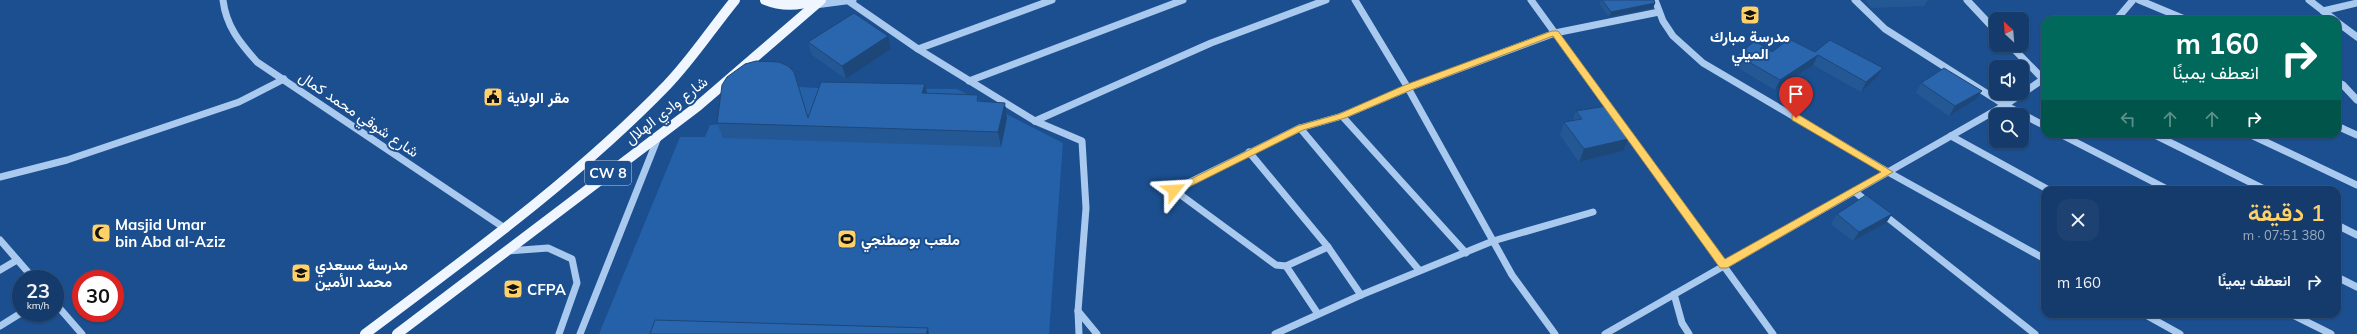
<!DOCTYPE html>
<html lang="ar">
<head>
<meta charset="utf-8">
<style>
	:root { --surface:#143b6b; --page:#1d4271; --text:#f1f3f6; --muted:#9dadc1; --line:#33557e; --accent:#ffd166 }
	body { margin:0; font-family:Mulish,Vazirmatn,sans-serif; background:var(--page); color:var(--text); direction:rtl; height:100vh; display:flex; flex-direction:column; font-size:15px; white-space:nowrap }
	* { box-sizing:border-box; margin:0 }
	p { font-size:13px; color:var(--muted) }
	.icon { flex:none; width:22px; height:22px; fill:none; stroke:currentColor; stroke-width:2; stroke-linecap:round; stroke-linejoin:round }
	.map { position:relative; flex:1; overflow:hidden; direction:ltr }
	.panel { position:absolute; left:2041px; top:186px; width:300px; height:132px; display:flex; flex-direction:column; background:var(--surface); border-radius:12px; box-shadow:0 1px 3px #0004,0 0 0 1px var(--line); direction:rtl }
	.panel>* { flex:none }
	.hud { position:absolute; left:2041px; top:16px; width:300px; height:122px; border-radius:12px; box-shadow:0 1px 3px #0004,0 0 0 1px var(--line); direction:rtl; background:#00695c; color:#fff; overflow:hidden }
	.needle { width:26px; rotate:334deg }
	.controls { position:absolute; left:1989px; top:12px; display:grid; gap:8px }
	.controls a { display:grid; place-items:center; width:40px; height:40px; border-radius:8px; background:var(--surface); box-shadow:0 1px 3px #0004,0 0 0 1px var(--line); font-size:20px }
	.speed { position:absolute; left:12px; top:270px; display:flex; gap:8px; font-size:20px; font-weight:700; text-align:center }
	.speed>* { display:grid; place-content:center; width:52px; height:52px; border-radius:50%; background:var(--surface); box-shadow:0 1px 3px #0004,0 0 0 1px var(--line); line-height:1 }
	.speed small { font-size:10px; font-weight:400 }
	.speed .limit { border:6px solid #d22; background:#fff; color:#111 }
	.pin { position:absolute; display:grid; place-items:center; width:34px; height:34px; color:#fff; margin:-41px -17px; border-radius:50% 50% 50% 0; rotate:-45deg; box-shadow:0 0 4px #0007 }
	.pin .icon { rotate:45deg }
	.me { position:absolute; width:44px; margin:-22px; rotate:63deg; stroke-linejoin:round; filter:drop-shadow(0 0 3px #0008) }
	.turn { display:flex; align-items:center; gap:14px; height:84px; padding:0 16px; font-size:18px }
	.turn .icon { width:52px; height:52px; stroke-width:2.5 }
	.turn b { display:block; font-size:28px; line-height:34px }
	.lanes { display:flex; align-items:center; height:38px; padding:0 16px; background:#0003; justify-content:center; gap:20px; direction:ltr }
	.lanes .off { opacity:.35 }
	.round { display:grid; place-items:center; flex:none; width:42px; height:42px; border-radius:12px; background:var(--page) }
	.summary { display:flex; align-items:center; justify-content:space-between; height:68px; padding:0 16px }
	h1 { font-size:24px; font-weight:600; line-height:30px; color:var(--accent) }
	ul { padding:0; list-style:none }
	li { display:flex; align-items:center; gap:12px; height:56px; padding:0 16px }
	li div { flex:1 }
	li b { display:block; font-size:15px }
	li em { font-style:normal }
	.map>svg:first-child { display:block }
	.green { fill:#2461a8 }
	.lines { fill:none; stroke-linecap:round; stroke-linejoin:round }
	.minor { stroke:#a9c9ee; stroke-width:7 }
	.major { stroke:#f0f6ff; stroke-width:10 }
	.wall { fill:#245895 }
	.shaded-wall { fill:#1d4779 }
	.building { fill:#2a66ad; stroke:#1d4779 }
	.route { fill:#ffd166; stroke:#a68842 }
	.labels { text-anchor:middle; dominant-baseline:central; stroke-width:4; stroke-linejoin:round; paint-order:stroke }
	.shield { fill:#1b4f8f; stroke:#bbcadd; stroke-width:1 }
	.shield-label { font-size:14px; font-weight:bold; fill:#fff }
	.poi-label { font-size:15px; font-weight:bold; fill:#fff; stroke:#1b4f8f; text-anchor:start }
	.street-label { font-size:15px; fill:#fff; stroke:#1b4f8f }
</style>
</head>
<body>
<div class="map">
<svg width="2357" height="334" viewBox="0 0 2357 334">
	<rect width="100%" height="100%" fill="#1b4f8f"/>
	<!-- green -->
	<path class="green" d="M793,81L799,87L818,88L957,89L1063,143L1049,334H599L680,137H705L710,125L725,124Z"/>
	<g class="lines">
		<!-- minor -->
		<g class="minor">
			<path d="M223,0C226,26 240,43 257,62L506,229"/>
			<path d="M1355,0L1408,88L1512,275L1555,334"/>
			<path d="M1531,0L1773,334"/>
			<path d="M1655,0L1663,21L1673,36L1703,63L1888,172L2045,259"/>
			<path d="M1855,0L1885,29L2005,105L2045,126"/>
			<path d="M1967,0L1996,31"/>
			<path d="M2139,0L2187,20"/>
			<path d="M2309,0L2335,20"/>
			<path d="M850,2L918,49L1035,121L1082,141L1086,208L1078,311L1079,334"/>
			<path d="M815,5L853,0"/>
			<path d="M2323,11L2357,3"/>
			<path d="M2116,20L2133,0"/>
			<path d="M2337,22L2357,37"/>
			<path d="M2010,45L2045,81"/>
			<path d="M918,49L1052,0"/>
			<path d="M969,81L1183,0"/>
			<path d="M2337,82L2343,85L2357,100"/>
			<path d="M1342,116L1466,253"/>
			<path d="M1035,121L1211,43L1326,0"/>
			<path d="M2337,126L2357,135"/>
			<path d="M1300,128L1419,270"/>
			<path d="M2060,134L2169,190"/>
			<path d="M2153,134L2266,190"/>
			<path d="M2249,134L2357,185"/>
			<path d="M1951,136L2049,190"/>
			<path d="M1249,152L1328,247L1361,295"/>
			<path d="M0,177L67,160L239,102L284,79"/>
			<path d="M1854,191L1870,204"/>
			<path d="M1883,214L2035,334"/>
			<path d="M2337,225L2357,235"/>
			<path d="M0,240L34,279"/>
			<path d="M507,251L548,248L572,259L577,283L559,334"/>
			<path d="M1286,266L1276,265L1174,190L1300,128L1342,116L1408,88L1555,33L1659,12"/>
			<path d="M0,270L17,260"/>
			<path d="M2337,277L2357,287"/>
			<path d="M1674,294L1682,323L1689,334"/>
			<path d="M55,303L82,334"/>
			<path d="M1078,311L1097,334"/>
			<path d="M1318,314L1286,266L1328,247"/>
			<path d="M2144,314L2180,334"/>
			<path d="M2291,314L2331,334"/>
			<path d="M0,326L21,313"/>
			<path d="M580,334L659,135"/>
			<path d="M1275,334L1361,295L1493,241L1593,212"/>
			<path d="M1605,334L2005,105L2045,78"/>
		</g>
		<!-- major -->
		<g class="major">
			<path d="M765,0C782,7 799,6 816,0"/>
			<path d="M365,334C469,256 576,179 667,85C692,59 712,28 735,0"/>
			<path d="M397,334L698,106L821,0"/>
		</g>
	</g>
	<!-- wall -->
	<g class="wall">
		<path d="M1601,0H1654L1655,3L1653,8L1609,17L1600,5Z"/>
		<path d="M1866,0H1928L1924,6L1871,8Z"/>
		<path d="M808,42L891,49L846,79L812,55Z"/>
		<path d="M1772,52H1815L1883,68L1877,77L1861,92L1813,65L1775,90L1733,65L1737,55Z"/>
		<path d="M1921,83L1975,100L1949,116L1916,93Z"/>
		<path d="M925,84L927,93L979,102L1007,118L1001,147L723,138L717,123L808,118Z"/>
		<path d="M1576,111L1625,122L1622,129L1628,139L1623,151L1579,162L1560,135L1564,122L1573,120Z"/>
		<path d="M1837,214H1892L1886,223L1853,241L1831,224Z"/>
	</g>
	<!-- shaded-wall -->
	<g class="shaded-wall">
		<path d="M1655,3L1653,8L1609,17L1611,12Z"/>
		<path d="M888,36L891,49L846,79L842,66Z"/>
		<path d="M1818,55L1813,65L1775,90L1780,80Z"/>
		<path d="M1883,68L1877,77L1861,92L1866,82Z"/>
		<path d="M925,84L928,99L922,93Z"/>
		<path d="M1982,91L1975,100L1949,116L1955,106Z"/>
		<path d="M1005,103L1007,118L1001,147L998,132Z"/>
		<path d="M1625,122L1620,135L1618,123Z"/>
		<path d="M1628,139L1623,151L1579,162L1584,149Z"/>
		<path d="M1892,214L1886,223L1853,241L1859,232Z"/>
		<path d="M928,328L929,334H926Z"/>
	</g>
	<!-- building -->
	<g class="building">
		<path d="M1602,0H1654L1655,3L1611,12Z"/>
		<path d="M854,13L888,36L842,66L808,42Z"/>
		<path d="M1789,39L1815,52L1830,40L1883,68L1866,82L1818,55L1780,80L1737,55L1755,41L1772,52Z"/>
		<path d="M756,61L779,62L788,66L794,72L808,118L821,82L925,84L922,93L978,95L977,101L1005,103L998,132L717,123L722,85L727,77L745,64Z"/>
		<path d="M1944,68L1982,91L1955,106L1921,83Z"/>
		<path d="M1612,105L1625,122L1618,123L1628,139L1584,149L1564,122L1582,119L1576,111Z"/>
		<path d="M1866,195L1892,214L1859,232L1837,214Z"/>
		<path d="M655,320L928,328L926,334H650Z"/>
	</g>
	<!-- route -->
	<path class="route" d="M1552,31H1558L1725,259L1881,172L1792,120V115H1799L1893,172L1727,268H1720L1553,36L1411,90L1345,118L1303,130L1177,193L1174,194L1169,190L1297,126L1339,114L1405,85Z"/>
	<!-- icons -->
	<defs>
		<symbol id="school-square" viewBox="-11 -11 22 22"><rect x="-9" y="-9" width="18" height="18" rx="4" fill="#ffd166" stroke="#1b4f8f"/><path d="M0-5L7-2L0 1L-7-2ZM-4 1L0 2.5L4 1V4Q0 6-4 4Z" fill="#111"/></symbol>
		<symbol id="civic-square" viewBox="-11 -11 22 22"><rect x="-9" y="-9" width="18" height="18" rx="4" fill="#ffd166" stroke="#1b4f8f"/><path d="M-.6-6.5H3V-4.5H.6V-3L4-1V1h2V6H-6V1h2V-1L-.6-3ZM-1.2 2.5V6h2.4V2.5Z" fill="#111"/></symbol>
		<symbol id="mosque-square" viewBox="-11 -11 22 22"><rect x="-9" y="-9" width="18" height="18" rx="4" fill="#ffd166" stroke="#1b4f8f"/><path d="M3.5-4.9A6 6 0 1 0 3.5 4.9A5 5 0 1 1 3.5-4.9Z" fill="#111"/></symbol>
		<symbol id="stadium-square" viewBox="-11 -11 22 22"><rect x="-9" y="-9" width="18" height="18" rx="4" fill="#ffd166" stroke="#1b4f8f"/><path d="M0-5a6.5 5 0 1 0 0 10a6.5 5 0 1 0 0-10ZM-3.5-1.8h7v3.6h-7Z" fill="#111"/></symbol>
		<symbol id="university-square" viewBox="-11 -11 22 22"><rect x="-9" y="-9" width="18" height="18" rx="4" fill="#ffd166" stroke="#1b4f8f"/><path d="M0-5L7-2L0 1L-7-2ZM-4 1L0 2.5L4 1V4Q0 6-4 4Z" fill="#111"/></symbol>
	</defs>
	<g fill-rule="evenodd">
		<use href="#school-square" x="1739" y="4" width="22" height="22"/>
		<use href="#civic-square" x="482" y="86" width="22" height="22"/>
		<use href="#mosque-square" x="90" y="222" width="22" height="22"/>
		<use href="#stadium-square" x="836" y="228" width="22" height="22"/>
		<use href="#school-square" x="290" y="262" width="22" height="22"/>
		<use href="#university-square" x="502" y="278" width="22" height="22"/>
	</g>
	<g class="labels">
		<!-- shield labels -->
		<rect class="shield" x="585" y="161" width="46" height="24" rx="3"/>
		<g class="shield-label">
			<text x="608" y="173">CW 8</text>
		</g>
		<!-- poi labels -->
		<g class="poi-label">
			<text x="1750" y="36" text-anchor="middle">مدرسة مبارك<tspan x="1750" dy="17">الميلي</tspan></text>
			<text x="507" y="97">مقر الولاية</text>
			<text x="115" y="224">Masjid Umar<tspan x="115" dy="17">bin Abd al-Aziz</tspan></text>
			<text x="861" y="239">ملعب بوصطنجي</text>
			<text x="315" y="264">مدرسة مسعدي<tspan x="315" dy="17">محمد الأمين</tspan></text>
			<text x="527" y="289">CFPA</text>
		</g>
		<!-- street labels -->
		<g class="street-label">
			<text transform="translate(666 110) rotate(-38)">شارع وادي الهلال</text>
			<text transform="translate(359 114) rotate(34)">شارع شوقي محمد كمال</text>
		</g>
	</g>
</svg>
<div class="controls">
<a><svg class="needle" viewBox="-14 -14 28 28"><path d="M0-13l5 13h-10z" fill="#e53935"/><path d="M0 13l5-13h-10z" fill="#9dadc1"/></svg></a>
<a><svg class="icon" aria-label="sound" viewBox="0 0 24 24"><path d="M4 9h4l5-4v14l-5-4H4zM17 9q2 3 0 6"/></svg></a>
<a><svg class="icon" aria-label="search" viewBox="0 0 24 24"><circle cx="10" cy="10" r="6"/><path d="M15 15l6 6"/></svg></a>
</div>
<div class="speed"><div>23<small>km/h</small></div><div class="limit">30</div></div>
<div class="pin" style="left:1796px;top:118px;background:#d93025"><svg class="icon" aria-label="arrive" viewBox="0 0 24 24"><path d="M6 21V4h12l-3 4 3 4H6"/></svg></div>
<svg class="me" style="left:1174px;top:190px" viewBox="-20 -20 40 40"><path d="M0-17L14 15 0 8-14 15z" fill="#ffd166" stroke="#fff" stroke-width="4"/></svg>
<div class="hud">
<div class="turn"><svg class="icon" aria-label="right" viewBox="0 0 24 24"><path d="M7 20v-9h11M14 6l5 5-5 5"/></svg><div><b>160 m</b>انعطف يمينًا</div></div>
<div class="lanes"><svg class="icon off" aria-label="left" viewBox="0 0 24 24"><path d="M17 20v-9H6M10 6l-5 5 5 5"/></svg><svg class="icon off" aria-label="ahead" viewBox="0 0 24 24"><path d="M12 20V5M6 11l6-6 6 6"/></svg><svg class="icon off" aria-label="ahead" viewBox="0 0 24 24"><path d="M12 20V5M6 11l6-6 6 6"/></svg><svg class="icon" aria-label="right" viewBox="0 0 24 24"><path d="M7 20v-9h11M14 6l5 5-5 5"/></svg></div>
</div>
<section class="panel">
<div class="summary"><div><h1>1 دقيقة</h1><p>380 m · 07:51</p></div><a class="round"><svg class="icon" aria-label="close" viewBox="0 0 24 24"><path d="M6 6l12 12M18 6L6 18"/></svg></a></div>
<ul>
<li><svg class="icon" aria-label="right" viewBox="0 0 24 24"><path d="M7 20v-9h11M14 6l5 5-5 5"/></svg><div><b>انعطف يمينًا</b></div><em>160 m</em></li>
</ul>
</section>
</div>
</body>
</html>
